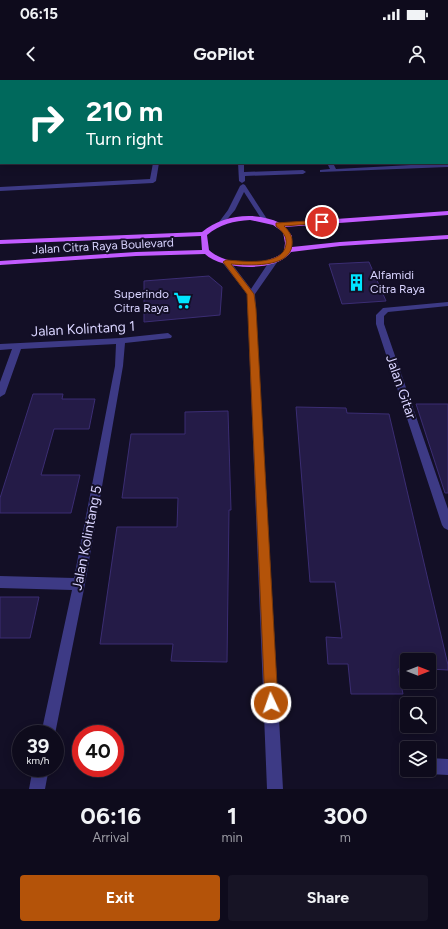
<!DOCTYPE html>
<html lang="en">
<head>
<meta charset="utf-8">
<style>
	:root { --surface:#0e0b1c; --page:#171425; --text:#f1f3f6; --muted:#9b9ba3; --line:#2e2b3b; --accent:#b45309 }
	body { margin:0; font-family:Figtree,sans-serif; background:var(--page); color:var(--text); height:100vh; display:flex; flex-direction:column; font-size:15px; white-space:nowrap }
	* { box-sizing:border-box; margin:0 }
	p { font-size:13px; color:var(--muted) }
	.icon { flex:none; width:22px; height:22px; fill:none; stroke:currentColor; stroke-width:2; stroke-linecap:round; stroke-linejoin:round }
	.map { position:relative; height:709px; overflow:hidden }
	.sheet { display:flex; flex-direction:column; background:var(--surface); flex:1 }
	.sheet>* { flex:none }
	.hud { position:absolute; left:0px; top:0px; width:448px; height:84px; box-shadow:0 2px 10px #0003,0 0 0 1px var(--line); background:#00695c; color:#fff; overflow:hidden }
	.needle { width:26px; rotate:90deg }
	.buttons { position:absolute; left:400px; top:573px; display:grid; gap:8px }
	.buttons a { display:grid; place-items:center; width:36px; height:36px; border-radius:4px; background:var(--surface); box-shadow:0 2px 10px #0003,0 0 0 1px var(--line); font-size:20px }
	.speed { position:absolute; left:12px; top:645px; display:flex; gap:8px; font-size:20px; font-weight:700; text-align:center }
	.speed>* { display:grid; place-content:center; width:52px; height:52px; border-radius:50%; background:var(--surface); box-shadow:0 2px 10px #0003,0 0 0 1px var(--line); line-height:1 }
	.speed small { font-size:10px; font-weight:400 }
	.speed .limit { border:6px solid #d22; background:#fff; color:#111 }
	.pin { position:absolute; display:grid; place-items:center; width:34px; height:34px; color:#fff; margin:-17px; border:2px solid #fff; border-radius:50%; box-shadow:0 1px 4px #0007 }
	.me { position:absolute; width:44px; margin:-22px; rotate:357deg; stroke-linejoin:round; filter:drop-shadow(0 0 3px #0008) }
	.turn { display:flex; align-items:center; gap:14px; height:84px; padding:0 20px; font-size:18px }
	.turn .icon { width:52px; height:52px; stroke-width:2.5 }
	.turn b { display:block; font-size:28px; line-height:34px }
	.eta { display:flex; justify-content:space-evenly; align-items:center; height:68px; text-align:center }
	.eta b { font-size:24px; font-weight:700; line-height:28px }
	.cta { display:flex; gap:8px; margin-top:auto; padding:8px 20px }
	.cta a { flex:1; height:46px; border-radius:4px; background:var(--accent); color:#fff; font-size:16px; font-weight:700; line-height:46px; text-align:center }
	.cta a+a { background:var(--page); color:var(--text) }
	.status { display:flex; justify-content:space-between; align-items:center; height:28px; padding:0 20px; background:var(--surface); direction:ltr }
	.status svg { height:11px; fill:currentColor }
	header { display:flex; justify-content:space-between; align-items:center; height:52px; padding:0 20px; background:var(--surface); font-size:18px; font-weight:700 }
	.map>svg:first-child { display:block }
	.building { fill:#241b47; stroke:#3b2d73 }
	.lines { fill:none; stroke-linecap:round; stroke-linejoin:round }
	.minor { fill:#3d3a85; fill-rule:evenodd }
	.major { fill:#c25bff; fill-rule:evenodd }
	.route { fill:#b45309; stroke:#753606 }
	.labels { text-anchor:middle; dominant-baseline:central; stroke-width:4; stroke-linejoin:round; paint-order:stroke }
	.far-street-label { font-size:12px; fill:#d9d4ff; stroke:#130f26 }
	.far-poi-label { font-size:12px; fill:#d9d4ff; stroke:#130f26; text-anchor:start }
	.street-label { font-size:14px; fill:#d9d4ff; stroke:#130f26 }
</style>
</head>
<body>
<div class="status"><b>06:15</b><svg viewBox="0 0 49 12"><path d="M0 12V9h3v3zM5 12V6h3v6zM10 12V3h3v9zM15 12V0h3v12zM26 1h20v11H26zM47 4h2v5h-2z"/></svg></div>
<header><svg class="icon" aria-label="back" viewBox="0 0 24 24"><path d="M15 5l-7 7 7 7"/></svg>GoPilot<svg class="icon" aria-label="person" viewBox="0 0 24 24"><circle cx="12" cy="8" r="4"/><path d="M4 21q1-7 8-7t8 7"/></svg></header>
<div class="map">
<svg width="448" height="709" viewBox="0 0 448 709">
	<rect width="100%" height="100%" fill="#130f26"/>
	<!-- building -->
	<g class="building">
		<path d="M369,182L386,221L342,224L329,184Z"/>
		<path d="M209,196L222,207L220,235L144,242V201Z"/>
		<path d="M33,314H63L62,319H95L89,349H54L41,395H80L71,433H0V418Z"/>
		<path d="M416,324H448V413H445Z"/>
		<path d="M296,327L346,328L347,333L389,334L448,585V590L429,589V580H407V589H398L403,614H351L348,584H328L326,557L342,558L335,502H310Z"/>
		<path d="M228,331L231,430H229L227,582L171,581L173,564H100L117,447H177L178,418H122L131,354H185V332Z"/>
		<path d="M0,517H39L30,558H0Z"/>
	</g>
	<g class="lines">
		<!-- minor -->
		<g class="minor">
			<rect x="26" y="0" width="4" height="1"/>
			<rect x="70" y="0" width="4" height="1"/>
			<rect x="118" y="0" width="4" height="1"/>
			<rect x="166" y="0" width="4" height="1"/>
			<rect x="237" y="0" width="4" height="1"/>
			<rect x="299" y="0" width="5" height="1"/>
			<rect x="366" y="0" width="6" height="1"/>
			<rect x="424" y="0" width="6" height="1"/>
			<rect x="447" y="11" width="1" height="2"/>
			<path d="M1,35V39L0,40V36Z"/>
			<path d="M447,44L448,45V49L447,48Z"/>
			<rect x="447" y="57" width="1" height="4"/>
			<rect x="0" y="79" width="1" height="4"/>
			<path d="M153,83H159L156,101L153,103L0,111V107L150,99Z"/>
			<path d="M238,83H244V92L303,90L306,92L303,94L245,96V101L242,103L239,101Z"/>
			<path d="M327,83H333L336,89L448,83V87L320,92V90L330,89Z"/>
			<path d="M243,104L245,105L267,139L262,140L244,112L235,130L224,143H220L219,142L228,130L240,106Z"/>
			<path d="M271,179H274L278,181L255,214L283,709H267L247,214L222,182L226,180H229L251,209Z"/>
			<path d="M448,222V226L388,232L384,236V244L448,429V450L444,448L442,445L376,244V235L383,228Z"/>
			<path d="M168,253L172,256L171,258L125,263L123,286L85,504L55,654H41L72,510L0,508V496L74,498L115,286L116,264L21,269L5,314L0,317V302L12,269L0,270V264L121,258Z"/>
			<path d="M429,678L448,679V695L429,694L424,691L423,690H429Z"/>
			<path d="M33,688H49L45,709H29Z"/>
		</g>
		<!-- major -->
		<path class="major" d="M448,131V135L285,147L292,156V167L340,162L448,155V159L340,166L291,172C276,193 222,190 205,174L136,176L0,185V181L136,172L202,170L201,156L0,164V160L202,152C223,135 255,131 280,143ZM250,140L273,145L283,152L285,163L284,172C265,187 226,186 209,170L207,155C220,144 234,141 250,140Z"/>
	</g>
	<!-- route -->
	<path class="route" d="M322,140L325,142L324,143L284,146C290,152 293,157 292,165C290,189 247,185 231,184L254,214L256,229L278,623L276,628L271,629L267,628L265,623L247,214L223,182L226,180C242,181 284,187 286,164C287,156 282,151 276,146V143Z"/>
	<!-- icons -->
	<defs>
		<symbol id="building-bare" viewBox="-9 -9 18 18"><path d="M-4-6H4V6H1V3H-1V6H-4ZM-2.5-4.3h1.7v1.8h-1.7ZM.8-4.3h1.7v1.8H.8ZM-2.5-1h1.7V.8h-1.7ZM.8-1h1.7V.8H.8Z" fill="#00e5ff" stroke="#130f26" stroke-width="2.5" paint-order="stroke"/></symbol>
		<symbol id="supermarket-bare" viewBox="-9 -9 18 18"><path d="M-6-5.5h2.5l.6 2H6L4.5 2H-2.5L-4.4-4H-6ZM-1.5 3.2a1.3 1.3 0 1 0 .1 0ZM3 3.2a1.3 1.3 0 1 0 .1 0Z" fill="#00e5ff" stroke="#130f26" stroke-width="2.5" paint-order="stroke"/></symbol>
	</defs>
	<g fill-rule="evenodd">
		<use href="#building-bare" x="344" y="190" width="25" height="25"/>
		<use href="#supermarket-bare" x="170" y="208" width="25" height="25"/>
	</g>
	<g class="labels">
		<!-- far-street labels -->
		<g class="far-street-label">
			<text transform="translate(103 166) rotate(-3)">Jalan Citra Raya Boulevard</text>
		</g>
		<!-- far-poi labels -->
		<g class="far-poi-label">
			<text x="370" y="195">Alfamidi<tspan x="370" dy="14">Citra Raya</tspan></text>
			<text x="169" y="214" text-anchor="end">Superindo<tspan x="169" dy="14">Citra Raya</tspan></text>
		</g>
		<!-- street labels -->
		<g class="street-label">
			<text transform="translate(83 249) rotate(-3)">Jalan Kolintang 1</text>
			<text transform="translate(401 307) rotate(71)">Jalan Gitar</text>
			<text transform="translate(87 458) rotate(-79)">Jalan Kolintang 5</text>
		</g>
	</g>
</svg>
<div class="buttons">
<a><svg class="needle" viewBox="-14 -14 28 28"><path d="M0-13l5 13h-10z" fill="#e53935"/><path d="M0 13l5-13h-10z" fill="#9b9ba3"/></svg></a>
<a><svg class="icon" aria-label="search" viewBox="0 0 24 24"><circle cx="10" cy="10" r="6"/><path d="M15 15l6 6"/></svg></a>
<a><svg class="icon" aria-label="layers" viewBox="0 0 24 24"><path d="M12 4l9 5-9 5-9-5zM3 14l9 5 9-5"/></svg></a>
</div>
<div class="speed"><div>39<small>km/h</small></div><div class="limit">40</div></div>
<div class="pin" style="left:322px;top:142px;background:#d93025"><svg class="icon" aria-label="arrive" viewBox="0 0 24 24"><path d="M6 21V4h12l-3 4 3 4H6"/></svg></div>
<svg class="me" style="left:271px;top:623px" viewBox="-20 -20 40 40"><circle r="17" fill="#b45309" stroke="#fff" stroke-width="3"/><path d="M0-11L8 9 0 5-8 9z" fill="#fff"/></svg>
<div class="hud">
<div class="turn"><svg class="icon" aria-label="right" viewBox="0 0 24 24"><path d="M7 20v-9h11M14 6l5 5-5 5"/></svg><div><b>210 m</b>Turn right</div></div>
</div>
</div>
<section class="sheet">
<div class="eta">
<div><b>06:16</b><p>Arrival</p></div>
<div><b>1</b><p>min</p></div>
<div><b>300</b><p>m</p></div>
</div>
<div class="cta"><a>Exit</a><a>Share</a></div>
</section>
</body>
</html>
